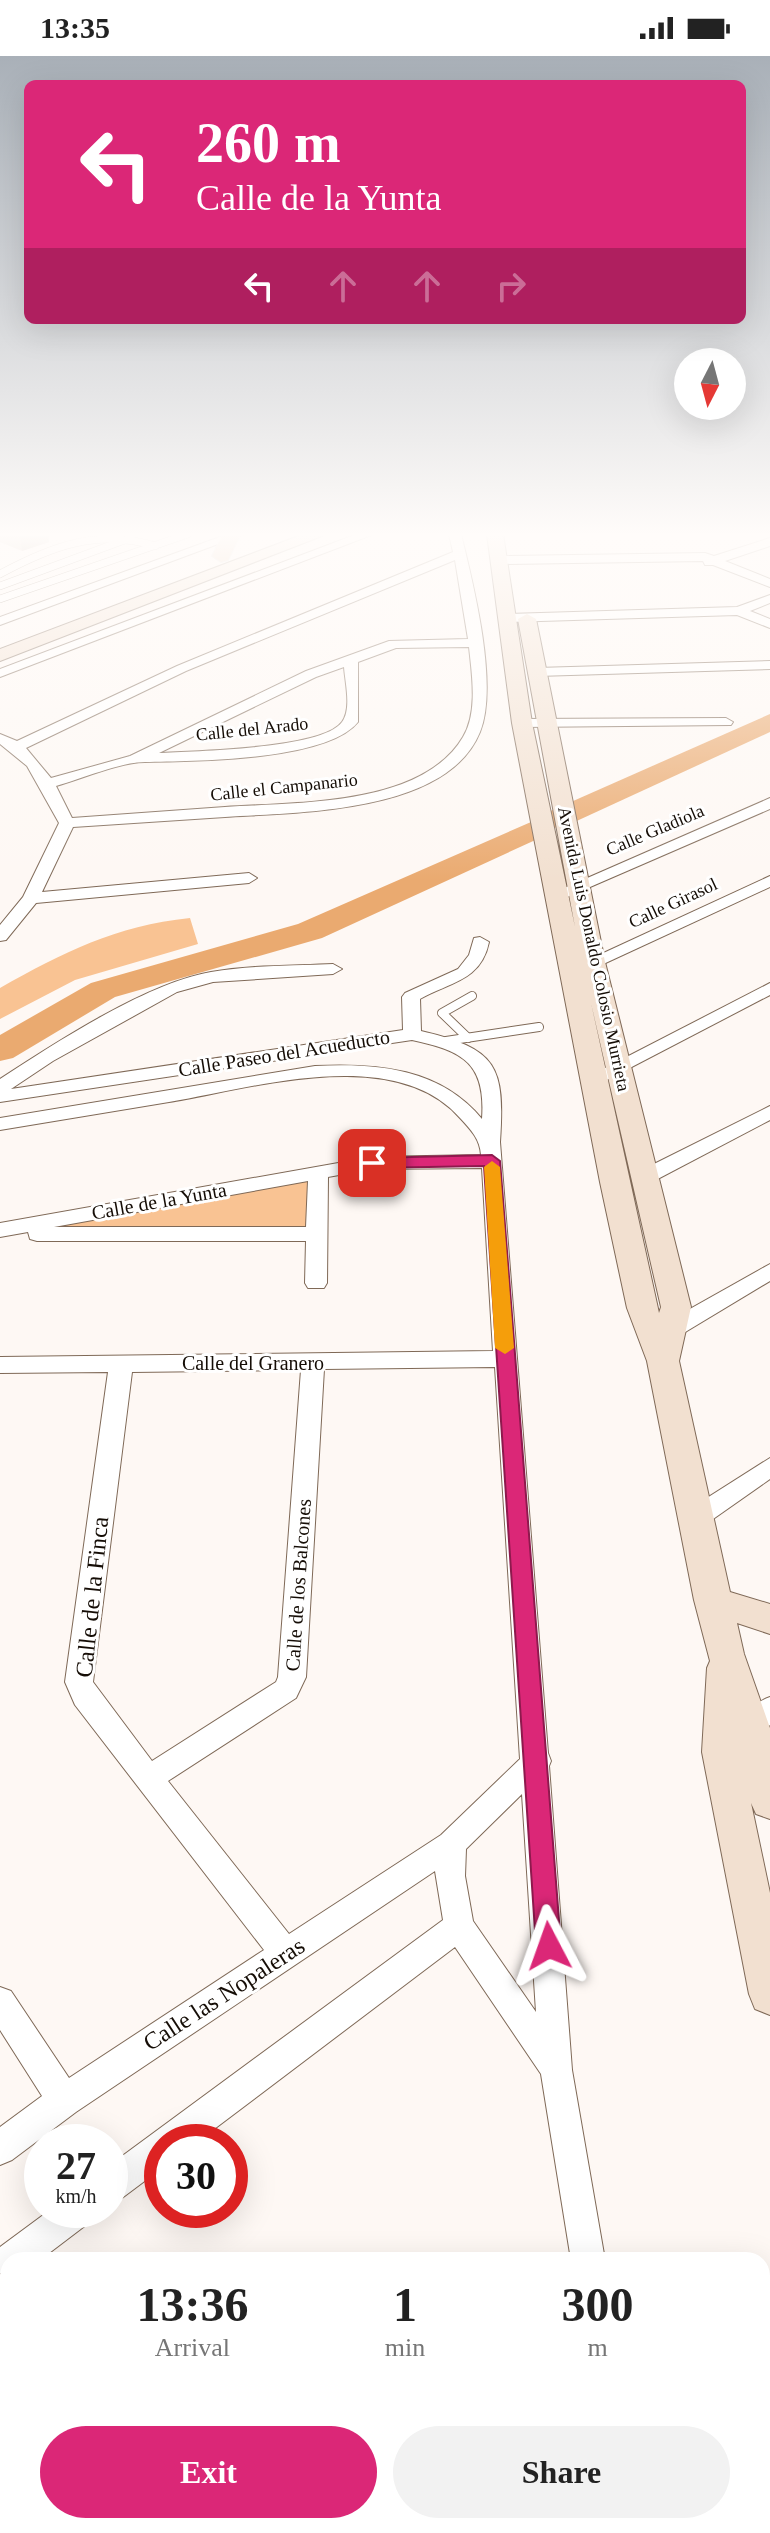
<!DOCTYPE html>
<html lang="en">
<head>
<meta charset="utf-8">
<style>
	:root { --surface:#fff; --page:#f2f2f2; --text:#222; --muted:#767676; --accent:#db2777 }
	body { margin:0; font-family:"Times New Roman",serif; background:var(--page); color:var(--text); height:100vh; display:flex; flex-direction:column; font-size:30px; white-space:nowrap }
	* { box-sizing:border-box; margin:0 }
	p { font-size:26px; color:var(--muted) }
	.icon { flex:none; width:44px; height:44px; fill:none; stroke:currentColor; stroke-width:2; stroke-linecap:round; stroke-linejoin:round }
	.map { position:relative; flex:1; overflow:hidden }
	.side { position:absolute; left:0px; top:2196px; width:770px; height:282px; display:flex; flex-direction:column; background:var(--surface); border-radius:24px 24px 0 0; box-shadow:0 8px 32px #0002 }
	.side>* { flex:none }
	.hud { position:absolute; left:24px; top:24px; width:722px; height:244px; border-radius:12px; box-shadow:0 8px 32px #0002; background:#db2777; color:#fff; overflow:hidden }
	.needle { width:52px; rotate:186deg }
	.fabs { position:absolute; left:674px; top:292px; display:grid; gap:16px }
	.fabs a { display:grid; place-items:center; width:72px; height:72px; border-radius:50%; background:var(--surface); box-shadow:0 8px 32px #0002; font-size:40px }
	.speed { position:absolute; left:24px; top:2068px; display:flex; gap:16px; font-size:40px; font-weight:700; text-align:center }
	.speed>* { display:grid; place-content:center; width:104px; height:104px; border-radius:50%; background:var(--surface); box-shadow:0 8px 32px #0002; line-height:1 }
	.speed small { font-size:20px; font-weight:400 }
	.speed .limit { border:12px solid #d22; background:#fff; color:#111 }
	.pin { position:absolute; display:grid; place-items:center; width:68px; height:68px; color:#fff; margin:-34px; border-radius:16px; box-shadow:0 4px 12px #0006 }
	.me { position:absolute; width:88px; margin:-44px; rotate:356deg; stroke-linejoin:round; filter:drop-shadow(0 0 6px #0008) }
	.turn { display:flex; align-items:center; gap:28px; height:168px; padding:0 40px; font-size:36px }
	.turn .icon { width:104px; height:104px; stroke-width:2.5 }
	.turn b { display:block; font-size:56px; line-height:68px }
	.lanes { display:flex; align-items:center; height:76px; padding:0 40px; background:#0003; justify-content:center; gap:40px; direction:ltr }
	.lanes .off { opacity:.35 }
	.eta { display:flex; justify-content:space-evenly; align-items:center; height:136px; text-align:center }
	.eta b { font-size:48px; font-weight:600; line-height:56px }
	.action { display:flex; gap:16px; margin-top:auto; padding:16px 40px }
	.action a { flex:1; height:92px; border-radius:48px; background:var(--accent); color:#fff; font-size:32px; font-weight:600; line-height:92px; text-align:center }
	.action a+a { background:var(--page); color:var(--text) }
	.status { display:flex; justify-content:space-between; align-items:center; height:56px; padding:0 40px; background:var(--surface); direction:ltr }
	.status svg { height:22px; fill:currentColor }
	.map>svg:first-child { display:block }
	.green { fill:#f9c393 }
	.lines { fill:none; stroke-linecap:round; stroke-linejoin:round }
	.river { fill:#eaaa70; fill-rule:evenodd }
	.lane-far1-casing { stroke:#7f6957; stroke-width:8 }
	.lane-casing { stroke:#7f6957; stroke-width:10 }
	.street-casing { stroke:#7f6957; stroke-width:2 }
	.secondary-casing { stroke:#7f6957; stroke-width:2 }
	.primary-casing { stroke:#d5d3d2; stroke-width:2 }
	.lane-far1 { stroke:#fff; stroke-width:7 }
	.lane { stroke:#fff; stroke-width:8 }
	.street { fill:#fff; fill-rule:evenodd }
	.secondary { fill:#f2e0d0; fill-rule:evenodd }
	.primary { fill:#e4c1a2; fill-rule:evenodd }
	.wall { fill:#c6b09e }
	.shaded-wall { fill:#a19081 }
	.route { fill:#db2777; stroke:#8e194d; stroke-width:2 }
	.slow { fill:#f59e0b }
	.labels { text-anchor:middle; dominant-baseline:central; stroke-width:6; stroke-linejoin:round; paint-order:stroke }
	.far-street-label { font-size:18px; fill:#150d06; stroke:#fff }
	.street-label { font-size:20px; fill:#150d06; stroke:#fff }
	.near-street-label { font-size:24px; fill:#150d06; stroke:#fff }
</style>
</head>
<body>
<div class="status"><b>13:35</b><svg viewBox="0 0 49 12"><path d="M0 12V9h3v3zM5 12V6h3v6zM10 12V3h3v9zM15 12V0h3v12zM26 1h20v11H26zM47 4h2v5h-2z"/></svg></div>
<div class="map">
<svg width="770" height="2477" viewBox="0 0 770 2477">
	<rect width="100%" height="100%" fill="#fef8f4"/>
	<!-- green -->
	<g class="green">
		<path d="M190,862L198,888L75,924L0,963V932C64,896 115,870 190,862Z"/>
		<path d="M313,1121L310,1176L16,1174Z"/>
	</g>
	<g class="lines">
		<!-- river -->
		<g class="river">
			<path d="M770,658V676L568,769L557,772L546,769L542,763L546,757Z"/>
			<path d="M531,766L542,769L546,775L542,781L322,882L115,941L13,1002L0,1005V979L91,927L298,868Z"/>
		</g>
		<defs>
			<g id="lane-far1">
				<path d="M0,518C50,491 98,472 155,490"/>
				<path d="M0,530L130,482"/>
				<path d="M0,543L188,478"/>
			</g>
			<g id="lane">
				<path d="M468,982L442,957L472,940"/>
				<path d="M446,985L539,971"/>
			</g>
			<g id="street">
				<path d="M228,478H245L0,569V561Z"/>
				<path d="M357,478H374L0,621V613Z"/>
				<path d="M449,478H461C473,527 499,629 480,676C447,758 297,756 225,761C174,764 124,768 73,771L42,836L249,817L257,822L249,827L36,847L6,884L0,885V869L23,841L59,767L27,710L0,688V678L17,685L177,610L453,496ZM455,504L468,583L389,585L306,615L130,700L51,722L26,692L186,615ZM469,591C472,619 478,656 463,681C422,751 295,746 225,751C174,755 123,758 72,762L56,730C81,723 121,706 145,706C194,705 327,705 358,666V606L396,592ZM344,611C345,626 352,653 342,666C323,693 194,695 159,697L316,621Z"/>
				<path d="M770,482V490L725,505L770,523V531L713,509H705L703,505L500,508L494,504L500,500L705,497L714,500Z"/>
				<path d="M770,539V547L750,555L770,563V572L737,559L508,566L501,562L508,558L737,551Z"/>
				<path d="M770,605V613L537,620L530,616L537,612Z"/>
				<path d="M726,662L733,666L731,669L522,671L515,667L522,663Z"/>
				<path d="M770,742V753L567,841L561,842L553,837Z"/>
				<path d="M770,820V831L599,910L593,911L584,906Z"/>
				<path d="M480,881L489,886C481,925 450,926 420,943L421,975C498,993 505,1010 500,1086L548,1697L551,1705L549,1710L572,2014L605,2204H571L541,2018L455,1891L197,2086H162V2112L122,2142L110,2147V2109L443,1864L435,1815L76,2056L12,2104L0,2109V2071L42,2040L0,1974V1931L11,1935L69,2022L264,1894L75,1649L65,1626L108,1316L0,1317V1301L493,1295L482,1112L372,1113L328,1121L327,1227L324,1232H308L305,1227L306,1185H37L30,1183L28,1176L0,1181V1167L372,1101L481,1099C480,1083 471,1074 461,1063C396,987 253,1032 169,1046C113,1055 56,1065 0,1074V1062L315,1010C377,1007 440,1012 482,1063C486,1007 463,995 412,984L0,1046V1023C55,987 147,927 211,916C251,909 293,910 333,908L342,913L333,918L213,926L177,936L53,1005L11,1033L403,974L402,941L405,937L458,913L469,899L474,882ZM308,1125L306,1171H54ZM495,1311L520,1703L441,1779L289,1878L168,1725L296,1642L306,1621L324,1313ZM301,1314L278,1621L276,1626L152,1705L93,1626L132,1316ZM522,1738L536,1956L473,1865L465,1820L466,1793Z"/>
				<path d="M770,927V939L599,1028H585L582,1024Z"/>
				<path d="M770,1050V1064L650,1127H636L633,1122L636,1117Z"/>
				<path d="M770,1208V1225L672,1284H656L653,1278L656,1272Z"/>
				<path d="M770,1402V1423L706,1468L697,1471L688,1468L685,1461L688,1454Z"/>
				<path d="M770,1641V1669C757,1680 749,1690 732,1684L728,1676C735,1661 754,1647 770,1641Z"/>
				<path d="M50,2154H95L90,2166L40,2204H8V2220L0,2217V2191Z"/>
				<path d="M145,2470H188L185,2477H142Z"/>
				<rect x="272" y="2470" width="38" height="7"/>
				<path d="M601,2470H639L640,2477H602Z"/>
			</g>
			<g id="secondary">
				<path d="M304,478H327L0,605V593Z"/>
				<path d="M487,478H503L532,667L575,871L518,563L527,558L536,563L605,906L691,1251L679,1305L730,1536L770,1548V1578L737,1567L744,1598L770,1672V1763L756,1758L751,1747L770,1837V1959L755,1953L749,1938L702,1696L707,1612L710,1605L694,1544L647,1305L627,1252L600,1126L512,667ZM591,947L661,1251L659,1257Z"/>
			</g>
			<path id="primary" d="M223,478H237L239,481L228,504L221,506L212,500Z"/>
		</defs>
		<!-- lane-far1 casing -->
		<use href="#lane-far1" class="lane-far1-casing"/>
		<!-- lane casing -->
		<use href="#lane" class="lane-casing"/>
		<!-- street casing -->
		<use href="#street" class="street-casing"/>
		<!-- secondary casing -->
		<use href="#secondary" class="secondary-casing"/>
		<!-- primary casing -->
		<use href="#primary" class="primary-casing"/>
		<!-- lane-far1 -->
		<use href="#lane-far1" class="lane-far1"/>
		<!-- lane -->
		<use href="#lane" class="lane"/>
		<!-- street -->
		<use href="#street" class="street"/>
		<!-- secondary -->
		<use href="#secondary" class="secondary"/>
		<!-- primary -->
		<use href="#primary" class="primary"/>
	</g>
	<!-- wall -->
	<path class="wall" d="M0,478H48L49,486L22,495L0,486Z"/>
	<!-- shaded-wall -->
	<path class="shaded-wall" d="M22,478H48L49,486L22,495L20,479Z"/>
	<!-- sky -->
	<linearGradient id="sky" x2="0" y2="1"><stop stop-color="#a9b0b8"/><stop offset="0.58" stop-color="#fffcfa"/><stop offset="1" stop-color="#fffcfa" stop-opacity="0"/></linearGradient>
	<rect width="770" height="825" fill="url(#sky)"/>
	<!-- route -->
	<path class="route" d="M492,1099L500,1105L561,1890L558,1898L549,1902L540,1898L536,1890L484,1110L372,1112L363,1107L372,1102Z"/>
	<!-- slow -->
	<path class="slow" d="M492,1105L500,1111L514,1292L505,1298L495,1292L484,1111Z"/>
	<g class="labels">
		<!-- far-street labels -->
		<g class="far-street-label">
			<text transform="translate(252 673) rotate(-6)">Calle del Arado</text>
			<text transform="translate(284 731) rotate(-6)">Calle el Campanario</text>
			<text transform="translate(655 774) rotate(-23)">Calle Gladiola</text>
			<text transform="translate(673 847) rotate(-25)">Calle Girasol</text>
			<text transform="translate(594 893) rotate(78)">Avenida Luis Donaldo Colosio Murrieta</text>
		</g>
		<!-- street labels -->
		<g class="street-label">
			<text transform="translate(284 997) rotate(-9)">Calle Paseo del Acueducto</text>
			<text transform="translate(159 1145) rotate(-10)">Calle de la Yunta</text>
			<text x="253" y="1307">Calle del Granero</text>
			<text transform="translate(298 1529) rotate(-86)">Calle de los Balcones</text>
		</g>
		<!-- near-street labels -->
		<g class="near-street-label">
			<text transform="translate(92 1541) rotate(-84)">Calle de la Finca</text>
			<text transform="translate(224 1938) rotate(-33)">Calle las Nopaleras</text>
		</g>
	</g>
</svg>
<div class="fabs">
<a><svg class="needle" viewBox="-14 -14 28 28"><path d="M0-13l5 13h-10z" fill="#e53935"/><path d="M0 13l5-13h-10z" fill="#767676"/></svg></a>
</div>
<div class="speed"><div>27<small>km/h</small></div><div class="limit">30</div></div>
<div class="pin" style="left:372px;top:1107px;background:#d93025"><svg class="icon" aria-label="arrive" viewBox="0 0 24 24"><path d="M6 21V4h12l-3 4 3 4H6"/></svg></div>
<svg class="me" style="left:549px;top:1890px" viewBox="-20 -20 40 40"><path d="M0-17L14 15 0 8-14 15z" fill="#db2777" stroke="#fff" stroke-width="4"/></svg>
<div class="hud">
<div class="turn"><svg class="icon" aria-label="left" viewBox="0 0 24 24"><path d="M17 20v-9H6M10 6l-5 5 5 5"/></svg><div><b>260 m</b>Calle de la Yunta</div></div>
<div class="lanes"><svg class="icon" aria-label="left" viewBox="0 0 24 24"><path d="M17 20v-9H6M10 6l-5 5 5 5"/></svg><svg class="icon off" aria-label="ahead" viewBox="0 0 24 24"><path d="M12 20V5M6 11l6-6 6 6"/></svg><svg class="icon off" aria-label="ahead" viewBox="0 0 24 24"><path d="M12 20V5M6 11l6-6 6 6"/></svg><svg class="icon off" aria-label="right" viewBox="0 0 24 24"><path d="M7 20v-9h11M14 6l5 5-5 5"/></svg></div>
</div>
<section class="side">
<div class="eta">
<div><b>13:36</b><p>Arrival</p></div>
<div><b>1</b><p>min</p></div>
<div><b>300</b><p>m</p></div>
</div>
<div class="action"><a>Exit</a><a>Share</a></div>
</section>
</div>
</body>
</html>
